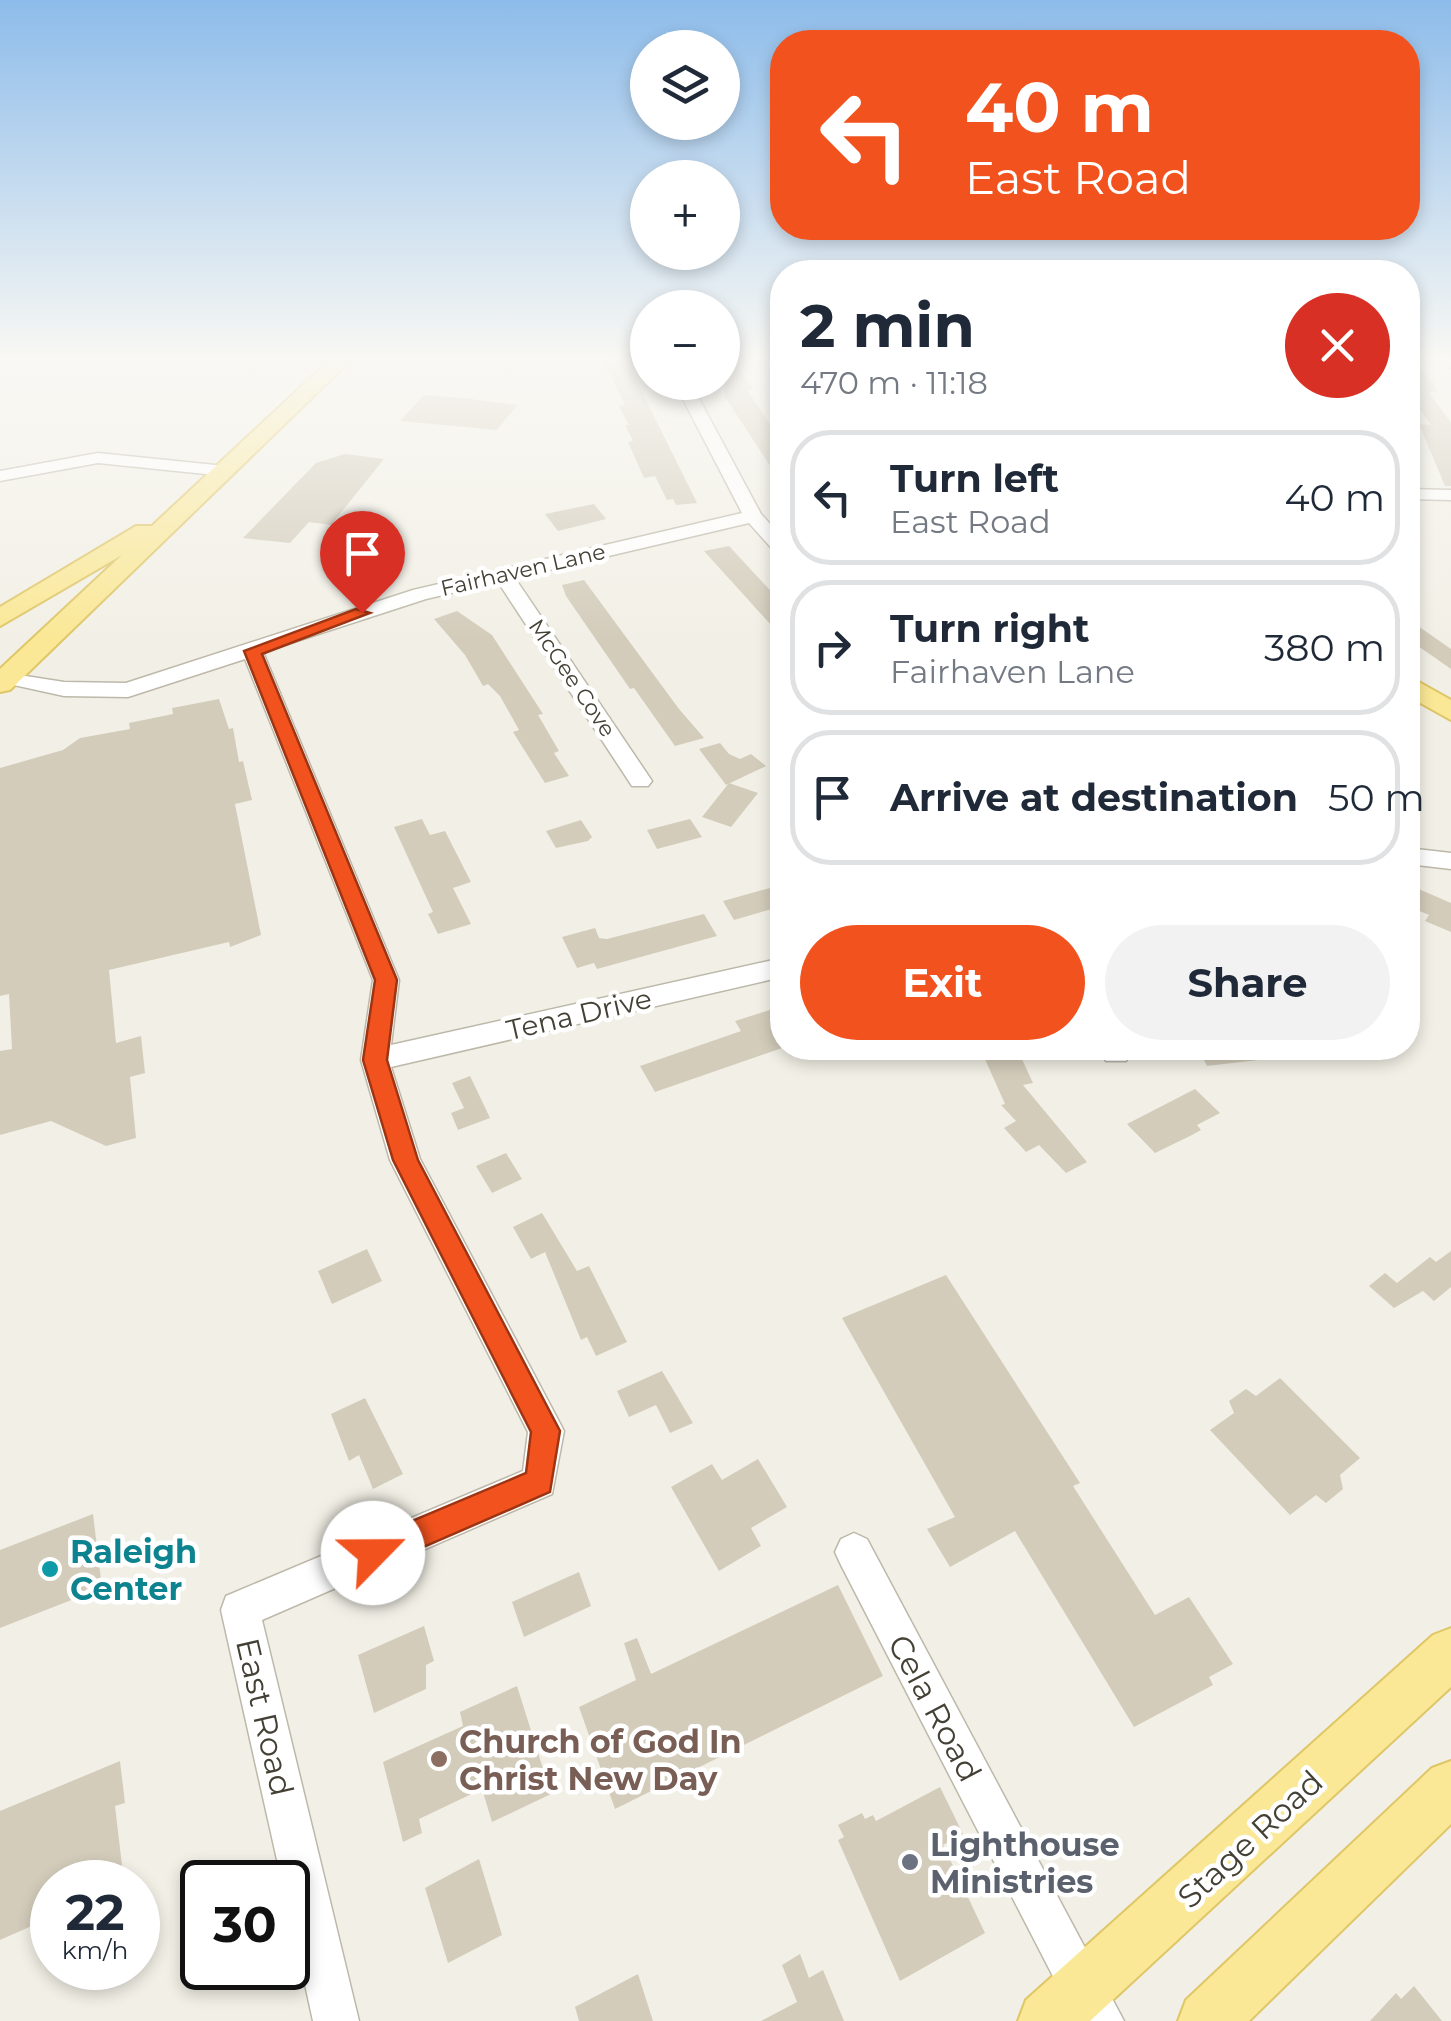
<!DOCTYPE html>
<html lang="en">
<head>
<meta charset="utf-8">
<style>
	:root { --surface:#fff; --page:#f2f2f3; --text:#1f2937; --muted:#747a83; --line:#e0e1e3; --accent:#f2521d }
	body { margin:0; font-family:Montserrat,sans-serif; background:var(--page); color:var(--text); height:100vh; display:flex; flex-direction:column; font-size:38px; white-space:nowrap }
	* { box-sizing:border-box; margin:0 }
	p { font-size:32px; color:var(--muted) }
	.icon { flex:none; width:55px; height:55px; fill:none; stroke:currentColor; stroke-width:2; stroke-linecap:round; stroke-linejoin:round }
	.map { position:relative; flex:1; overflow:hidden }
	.details { position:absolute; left:770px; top:260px; width:650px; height:800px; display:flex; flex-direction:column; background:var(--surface); border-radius:40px; box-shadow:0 5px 15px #0003 }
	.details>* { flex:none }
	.guide { position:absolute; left:770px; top:30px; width:650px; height:210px; border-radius:40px; box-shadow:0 5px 15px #0003; background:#f2521d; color:#fff; overflow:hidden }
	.tools { position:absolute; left:630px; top:30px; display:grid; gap:20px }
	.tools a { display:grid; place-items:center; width:110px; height:110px; border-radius:50%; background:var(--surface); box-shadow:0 5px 15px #0003; font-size:50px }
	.speed { position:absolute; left:30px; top:1860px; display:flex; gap:20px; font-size:50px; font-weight:700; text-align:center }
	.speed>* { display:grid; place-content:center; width:130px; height:130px; border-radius:50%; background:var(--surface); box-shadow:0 5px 15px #0003; line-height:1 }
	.speed small { font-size:25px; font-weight:400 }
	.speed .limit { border:5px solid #111; border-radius:15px; background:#fff; color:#111 }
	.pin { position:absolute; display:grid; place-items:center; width:85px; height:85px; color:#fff; margin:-102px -42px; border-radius:50% 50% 50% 0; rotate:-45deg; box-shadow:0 0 10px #0007 }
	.pin .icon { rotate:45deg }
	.me { position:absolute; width:110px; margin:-55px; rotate:67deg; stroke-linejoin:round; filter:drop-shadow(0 0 8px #0008) }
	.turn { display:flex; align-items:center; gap:35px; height:210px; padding:0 30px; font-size:45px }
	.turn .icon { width:130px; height:130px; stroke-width:2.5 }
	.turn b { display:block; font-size:70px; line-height:85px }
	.round { display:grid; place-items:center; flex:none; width:105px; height:105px; border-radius:52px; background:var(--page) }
	.head { display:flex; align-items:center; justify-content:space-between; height:170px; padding:0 30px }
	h1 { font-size:60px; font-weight:700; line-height:75px }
	.action { display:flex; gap:20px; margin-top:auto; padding:20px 30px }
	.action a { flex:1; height:115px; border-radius:60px; background:var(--accent); color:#fff; font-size:40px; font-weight:700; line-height:115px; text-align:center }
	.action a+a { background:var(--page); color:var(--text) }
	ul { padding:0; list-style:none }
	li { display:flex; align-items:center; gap:30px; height:135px; margin:0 20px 15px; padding:0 10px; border:5px solid var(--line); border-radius:40px }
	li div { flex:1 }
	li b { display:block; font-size:38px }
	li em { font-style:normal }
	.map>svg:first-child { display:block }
	.building { fill:#d3ccbb }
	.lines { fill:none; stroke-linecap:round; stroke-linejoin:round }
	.minor-casing { stroke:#bdb8a9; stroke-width:3 }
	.major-casing { stroke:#dfc667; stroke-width:4 }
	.minor { fill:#fff; fill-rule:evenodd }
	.major { fill:#fae896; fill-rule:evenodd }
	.route { fill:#f2521d; stroke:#9d3513; stroke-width:2.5 }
	.culture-dot { fill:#0f9aa8; stroke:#fff; stroke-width:4 }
	.education-dot { fill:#8d6e63; stroke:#fff; stroke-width:4 }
	.worship-dot { fill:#6b7280; stroke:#fff; stroke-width:4 }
	.labels { text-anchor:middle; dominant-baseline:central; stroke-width:9; stroke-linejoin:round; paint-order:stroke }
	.far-street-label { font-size:22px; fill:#444035; stroke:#fff }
	.street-label { font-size:28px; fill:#444035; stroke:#fff }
	.near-culture-label { font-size:32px; font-weight:bold; fill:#0d838f; stroke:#fff; text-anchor:start }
	.near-street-label { font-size:32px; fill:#444035; stroke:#fff }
	.near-education-label { font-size:32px; font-weight:bold; fill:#785e54; stroke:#fff; text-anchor:start }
	.near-worship-label { font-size:32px; font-weight:bold; fill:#5b616d; stroke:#fff; text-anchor:start }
</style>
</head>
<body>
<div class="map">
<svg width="1451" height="2021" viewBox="0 0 1451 2021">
	<rect width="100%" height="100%" fill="#f2f0e6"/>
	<!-- building -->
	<g class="building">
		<path d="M601,356H620L631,370L697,503L676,505L673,499L667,500L655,476L644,478L628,442L633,441L625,425H629L619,406L625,405Z"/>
		<path d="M722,356H730L753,389L747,390L782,442V484L725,397Z"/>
		<path d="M1408,356L1434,384L1437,392H1429L1451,423V486H1445L1419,424L1431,425L1408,392Z"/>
		<path d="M424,395L463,398L517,405L497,430L400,421Z"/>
		<path d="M345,454L384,459L331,525L309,522L290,543L243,538L316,463Z"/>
		<path d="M594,504L606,519L558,531L545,514Z"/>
		<path d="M729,546L782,603V637L704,551Z"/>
		<path d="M584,580L679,709L704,738L675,746L634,688L630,689L566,596L562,585Z"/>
		<path d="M457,611L492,635L543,714L538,715L559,751L554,753L569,776L545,783L513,732L519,730L500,696L488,684L483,686L465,655L434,619Z"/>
		<path d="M1408,619L1451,649V669L1408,639Z"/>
		<path d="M219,699L229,729L233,728L239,762L243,761L252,800L235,804L261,935L230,947L229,942L109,970L116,1043L141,1036L145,1073L130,1077L136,1138L106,1146L51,1121L0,1135V1051L12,1049L9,994L0,996V768L63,750L80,738L130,729L129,723L173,714L172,708Z"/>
		<path d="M720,743L729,754L740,759L751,754L766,766L726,785L699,749Z"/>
		<path d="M729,783L758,793L731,827L702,817Z"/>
		<path d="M422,819L430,835L445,831L471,882L453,888L471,924L438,934L428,914L433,912L394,827Z"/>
		<path d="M690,819L702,837L657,849L647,830Z"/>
		<path d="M581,820L592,837L588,841L556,848L546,831Z"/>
		<path d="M777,886L782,906L734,920L723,901Z"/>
		<path d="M1414,887L1451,903V932L1425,921L1429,915L1408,906Z"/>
		<path d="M704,914L717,936L597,969L594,963L577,968L562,937L595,928L599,938L607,939Z"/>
		<path d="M782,1006V1048L655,1092L640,1066L741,1031L735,1021Z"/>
		<path d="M980,1048H1011L1016,1058L1021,1057L1033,1083L1023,1085L1087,1162L1066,1173L1039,1145L1026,1152L1004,1128L1016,1121L1001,1105L1005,1104Z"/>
		<path d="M1198,1048H1266L1267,1059L1207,1066Z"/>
		<path d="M470,1076L490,1118L458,1130L451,1113L464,1108L452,1083Z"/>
		<path d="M1195,1089L1220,1113L1197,1125L1201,1130L1190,1136L1155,1153L1127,1124Z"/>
		<path d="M506,1153L522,1179L492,1193L476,1166Z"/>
		<path d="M542,1213L577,1271L589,1266L627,1342L596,1356L587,1337L581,1340L545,1252L531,1259L513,1227Z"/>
		<path d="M367,1249L382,1281L332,1304L318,1271Z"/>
		<path d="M1451,1251V1287L1434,1301L1423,1291L1394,1308L1369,1286L1385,1273L1397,1283L1430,1257L1436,1262Z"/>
		<path d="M946,1275L1080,1483L1073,1486L1155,1615L1189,1597L1233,1664L1209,1677L1213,1685L1134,1727L1015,1531L950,1567L927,1529L955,1517L842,1318Z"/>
		<path d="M662,1371L693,1423L670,1433L656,1405L629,1417L617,1391Z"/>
		<path d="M1280,1378L1360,1458L1340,1475L1343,1489L1326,1503L1316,1495L1290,1515L1210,1430L1234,1413L1229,1401L1246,1389L1256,1396Z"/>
		<path d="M365,1398L403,1474L373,1489L359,1455L349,1461L331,1414Z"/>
		<path d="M758,1459L787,1507L751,1528L761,1546L719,1571L671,1487L712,1464L722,1480Z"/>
		<path d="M93,1514L102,1588L0,1628V1550Z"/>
		<path d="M579,1572L591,1606L524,1637L512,1602Z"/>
		<path d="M838,1585L883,1676L615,1809L579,1707L636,1680L624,1643L637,1638L651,1674Z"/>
		<path d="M424,1626L434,1661L426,1665V1689L374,1713L358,1655Z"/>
		<path d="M517,1686L551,1794L492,1822L482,1789L419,1819L422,1833L403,1842L383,1762L463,1726L460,1712Z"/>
		<path d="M120,1761L125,1803L115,1806L124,1882H52V1917L0,1940V1811Z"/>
		<path d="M940,1787L963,1834L943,1845L985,1933L900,1981L838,1840L844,1837L838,1825L862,1813L865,1819L873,1815L876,1821Z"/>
		<path d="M479,1859L502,1935L448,1963L425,1888Z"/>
		<path d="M800,1954L809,1978L823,1970L844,2021H761L797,2002L782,1965Z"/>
		<path d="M638,1974L653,2021H579L575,2007Z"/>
		<path d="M1414,1986L1442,2021H1370L1396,1993L1401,1999Z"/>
	</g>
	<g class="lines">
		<defs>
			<g id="minor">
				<path d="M1437,356H1451V368Z"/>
				<path d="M674,382H690L761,514L782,537V554L775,552L749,523L515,578L652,781L648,786H632L498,582L426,599L263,652L399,980L391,1045L782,958V977L391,1067L420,1159L564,1431L552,1494L262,1620L359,2021H313L288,1907V1882H282L221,1610L226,1596L523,1471L528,1432L390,1160L361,1060L373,980L245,659L128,697L64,696L0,682V672L64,682L126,683L413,590L742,513Z"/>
				<path d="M98,453L225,466L234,471L225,476L98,463L0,481V471Z"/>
				<path d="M1408,489L1451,490V500L1408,499Z"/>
				<path d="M1408,848L1451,853V869L1408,864Z"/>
				<path d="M1099,1048H1127L1130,1053L1126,1061H1106Z"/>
				<path d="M854,1533L867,1539L1124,2021H1076L841,1565L835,1552L841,1539Z"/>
			</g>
			<g id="major">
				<path d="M334,356H355L10,690L0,692V669L122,555L0,626V607L136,526H152Z"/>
				<path d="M1408,676L1451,700V720L1408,696Z"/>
				<path d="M1451,1628V1687L1090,2021H1018L1026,2000L1433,1635Z"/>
				<path d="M1451,1761V1824L1249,2021H1178L1186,2000L1432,1768Z"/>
			</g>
		</defs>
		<!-- minor casing -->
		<use href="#minor" class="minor-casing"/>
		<!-- major casing -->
		<use href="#major" class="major-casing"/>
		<!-- minor -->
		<use href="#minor" class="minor"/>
		<!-- major -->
		<use href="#major" class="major"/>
	</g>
	<!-- sky -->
	<linearGradient id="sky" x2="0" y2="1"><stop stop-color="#8dbcea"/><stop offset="0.56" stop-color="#f9f8f4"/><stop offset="1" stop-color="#f9f8f4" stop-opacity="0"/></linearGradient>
	<rect width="1451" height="639" fill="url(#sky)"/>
	<!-- route -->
	<path class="route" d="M356,609L370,613L262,654L397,980L387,1060L418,1160L560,1431L550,1492L373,1569L362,1564L358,1553L362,1542L526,1473L531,1432L393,1160L363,1060L375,980L244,651Z"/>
	<!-- markers -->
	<circle class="culture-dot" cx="50" cy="1569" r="10"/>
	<circle class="education-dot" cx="439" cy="1759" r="10"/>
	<circle class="worship-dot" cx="910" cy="1862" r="10"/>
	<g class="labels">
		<!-- far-street labels -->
		<g class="far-street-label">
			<text transform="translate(523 570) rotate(-13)">Fairhaven Lane</text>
			<text transform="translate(572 678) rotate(56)">McGee Cove</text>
		</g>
		<!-- street labels -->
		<g class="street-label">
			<text transform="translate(579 1014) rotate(-13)">Tena Drive</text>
		</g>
		<!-- near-culture labels -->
		<g class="near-culture-label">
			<text x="70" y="1551">Raleigh<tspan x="70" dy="37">Center</tspan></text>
		</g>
		<!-- near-street labels -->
		<g class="near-street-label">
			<text transform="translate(935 1708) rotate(62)">Cela Road</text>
			<text transform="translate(265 1717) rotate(77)">East Road</text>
			<text transform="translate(1250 1839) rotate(-43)">Stage Road</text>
		</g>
		<!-- near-education labels -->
		<g class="near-education-label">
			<text x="459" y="1741">Church of God In<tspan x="459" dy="37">Christ New Day</tspan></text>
		</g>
		<!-- near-worship labels -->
		<g class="near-worship-label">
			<text x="930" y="1844">Lighthouse<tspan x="930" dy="37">Ministries</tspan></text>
		</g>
	</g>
</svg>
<div class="tools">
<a><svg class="icon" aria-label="layers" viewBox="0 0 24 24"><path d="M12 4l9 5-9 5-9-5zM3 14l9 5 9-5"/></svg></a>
<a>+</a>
<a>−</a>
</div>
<div class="speed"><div>22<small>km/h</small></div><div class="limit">30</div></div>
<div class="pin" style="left:362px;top:613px;background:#d93025"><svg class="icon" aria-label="arrive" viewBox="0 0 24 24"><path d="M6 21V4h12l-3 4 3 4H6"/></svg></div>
<svg class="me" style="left:373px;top:1553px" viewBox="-20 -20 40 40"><circle r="19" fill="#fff"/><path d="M0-13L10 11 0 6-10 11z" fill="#f2521d"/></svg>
<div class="guide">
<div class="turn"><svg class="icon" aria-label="left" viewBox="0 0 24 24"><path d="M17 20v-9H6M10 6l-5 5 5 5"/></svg><div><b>40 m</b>East Road</div></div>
</div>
<section class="details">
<div class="head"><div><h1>2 min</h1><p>470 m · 11:18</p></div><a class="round" style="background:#d93025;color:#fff"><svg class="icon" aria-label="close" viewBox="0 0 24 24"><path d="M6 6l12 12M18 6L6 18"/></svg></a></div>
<ul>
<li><svg class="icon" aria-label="left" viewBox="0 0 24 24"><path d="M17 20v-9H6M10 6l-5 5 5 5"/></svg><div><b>Turn left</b><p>East Road</p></div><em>40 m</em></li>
<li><svg class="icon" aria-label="right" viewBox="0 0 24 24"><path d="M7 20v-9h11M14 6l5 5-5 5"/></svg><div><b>Turn right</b><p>Fairhaven Lane</p></div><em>380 m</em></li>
<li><svg class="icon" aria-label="arrive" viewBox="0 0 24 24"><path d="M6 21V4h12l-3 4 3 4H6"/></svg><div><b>Arrive at destination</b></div><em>50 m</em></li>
</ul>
<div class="action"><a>Exit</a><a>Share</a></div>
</section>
</div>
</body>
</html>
